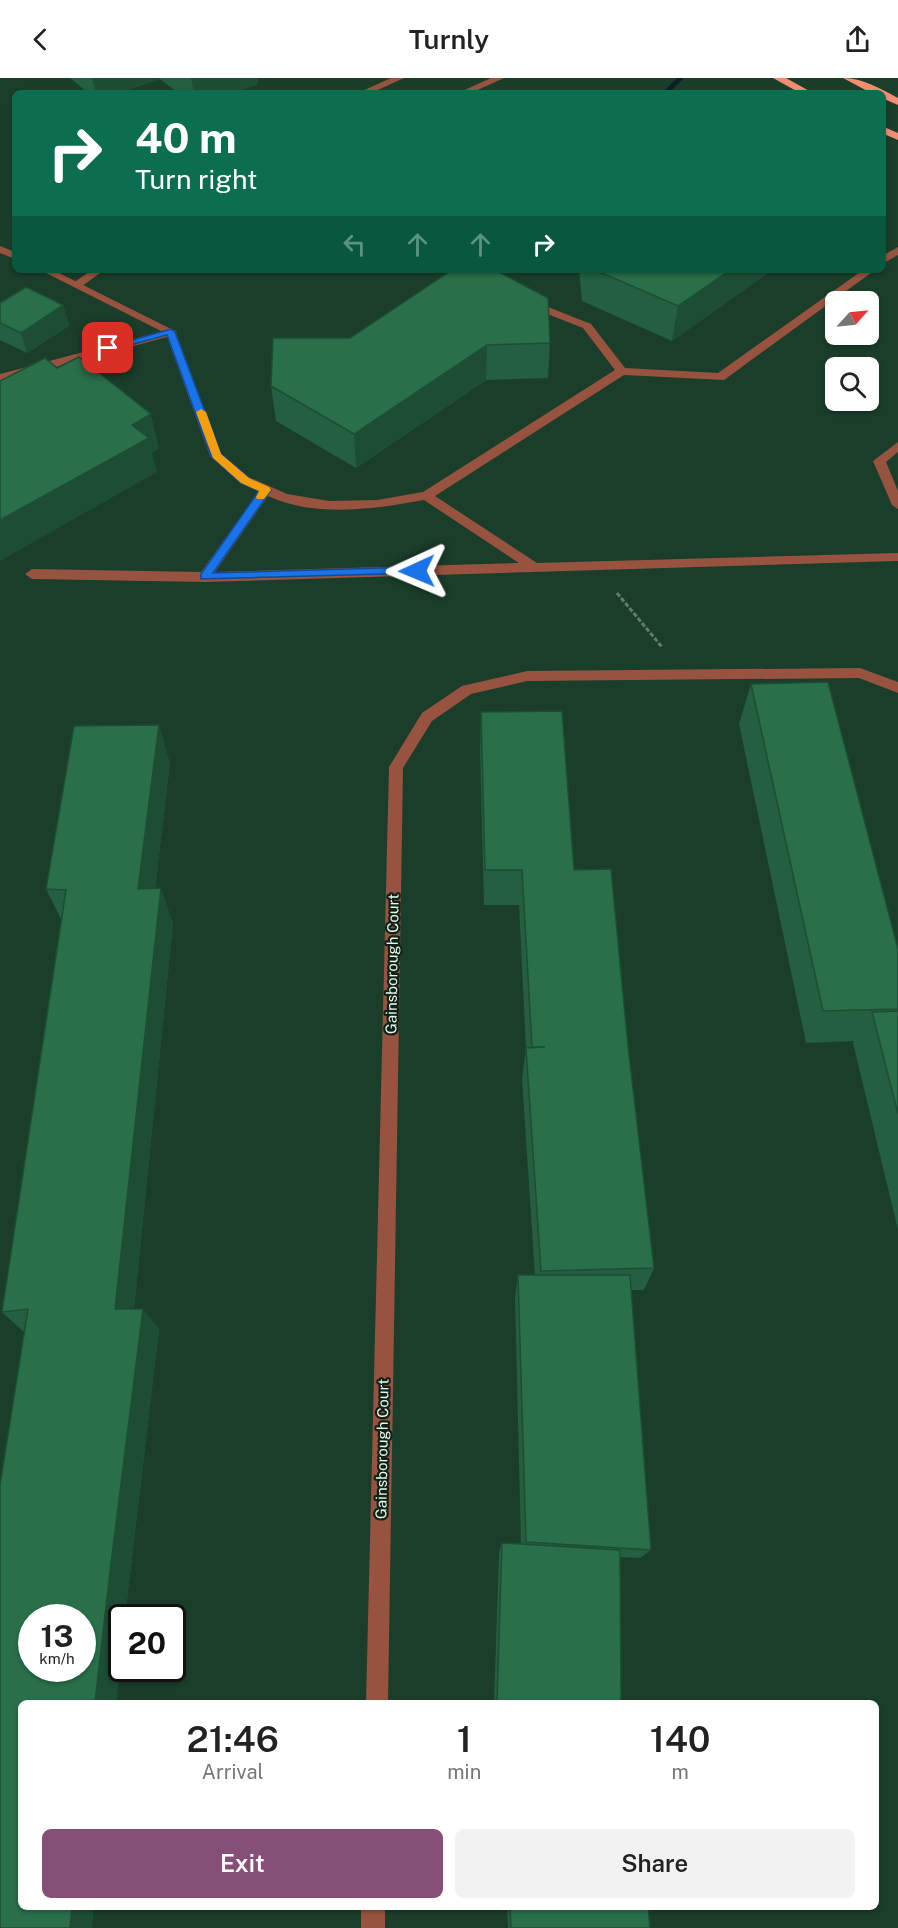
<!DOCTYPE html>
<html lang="en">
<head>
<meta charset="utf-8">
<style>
	:root { --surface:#fff; --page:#f2f2f2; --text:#222; --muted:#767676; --accent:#854f77 }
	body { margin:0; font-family:"Public Sans",sans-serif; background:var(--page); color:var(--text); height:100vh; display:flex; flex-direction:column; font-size:22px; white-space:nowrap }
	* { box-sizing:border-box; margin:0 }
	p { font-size:20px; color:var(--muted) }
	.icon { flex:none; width:33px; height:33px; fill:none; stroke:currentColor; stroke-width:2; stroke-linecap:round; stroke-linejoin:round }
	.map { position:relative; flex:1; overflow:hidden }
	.side { position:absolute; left:18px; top:1622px; width:861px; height:210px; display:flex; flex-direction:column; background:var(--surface); border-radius:9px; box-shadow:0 2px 4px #0004 }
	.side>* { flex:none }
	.top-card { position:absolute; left:12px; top:12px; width:874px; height:183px; border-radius:9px; box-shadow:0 2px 4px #0004; background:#0b6e4f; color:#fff; overflow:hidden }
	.needle { width:39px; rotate:63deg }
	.tools { position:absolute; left:825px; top:213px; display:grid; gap:12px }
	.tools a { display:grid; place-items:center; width:54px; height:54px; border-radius:9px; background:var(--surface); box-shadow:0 2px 4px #0004; font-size:30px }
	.speed { position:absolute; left:18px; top:1526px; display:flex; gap:12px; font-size:30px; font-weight:700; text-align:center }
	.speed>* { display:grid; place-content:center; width:78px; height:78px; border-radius:50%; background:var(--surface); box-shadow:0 2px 4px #0004; line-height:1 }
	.speed small { font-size:15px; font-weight:400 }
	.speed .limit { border:3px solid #111; border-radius:9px; background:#fff; color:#111 }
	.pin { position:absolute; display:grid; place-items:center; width:51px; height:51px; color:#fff; margin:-26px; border-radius:12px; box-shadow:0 3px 9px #0006 }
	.me { position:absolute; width:66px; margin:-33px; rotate:269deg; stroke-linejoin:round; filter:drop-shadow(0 0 4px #0008) }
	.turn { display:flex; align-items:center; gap:21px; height:126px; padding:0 24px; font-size:27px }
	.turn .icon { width:78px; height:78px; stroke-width:2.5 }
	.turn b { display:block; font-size:42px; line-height:51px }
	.lanes { display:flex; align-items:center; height:57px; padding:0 24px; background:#0003; justify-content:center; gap:30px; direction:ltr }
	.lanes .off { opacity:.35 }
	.eta { display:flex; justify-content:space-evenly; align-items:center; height:102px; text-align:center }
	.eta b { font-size:36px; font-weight:600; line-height:42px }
	.button { display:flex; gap:12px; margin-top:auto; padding:12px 24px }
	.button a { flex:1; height:69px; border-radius:9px; background:var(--accent); color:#fff; font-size:24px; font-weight:600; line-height:69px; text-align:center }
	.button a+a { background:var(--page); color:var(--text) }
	header { display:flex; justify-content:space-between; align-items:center; height:78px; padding:0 24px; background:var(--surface); font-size:27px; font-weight:600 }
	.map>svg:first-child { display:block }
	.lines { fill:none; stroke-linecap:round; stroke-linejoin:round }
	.stream { fill:#0a2026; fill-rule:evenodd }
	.path { stroke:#5e7d6b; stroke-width:3; stroke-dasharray:4.5 2; stroke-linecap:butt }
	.service { fill:#97533f; fill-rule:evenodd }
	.minor { fill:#97533f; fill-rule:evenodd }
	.motorway { fill:#f18e71; fill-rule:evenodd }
	.wall { fill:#235f40 }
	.shaded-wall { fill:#1d4e34 }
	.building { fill:#296f4a; stroke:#1d4e34; stroke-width:1.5; fill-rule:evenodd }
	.route { fill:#1a73e8; stroke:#114b97; stroke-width:1.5 }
	.slow { fill:#f59e0b }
	.labels { text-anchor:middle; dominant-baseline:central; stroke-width:4.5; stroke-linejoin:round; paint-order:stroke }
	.street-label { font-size:15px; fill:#e5faec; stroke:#122118 }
</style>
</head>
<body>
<header><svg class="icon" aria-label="back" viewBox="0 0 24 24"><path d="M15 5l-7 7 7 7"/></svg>Turnly<svg class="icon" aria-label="share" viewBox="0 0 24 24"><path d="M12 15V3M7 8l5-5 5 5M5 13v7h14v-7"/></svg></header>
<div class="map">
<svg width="898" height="1850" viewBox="0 0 898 1850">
	<rect width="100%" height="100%" fill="#1a3e2a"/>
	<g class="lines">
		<!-- stream -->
		<path class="stream" d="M677,0H684L669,15H662Z"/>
		<!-- path -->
		<path class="path" d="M617,515L662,569"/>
		<!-- service -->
		<g class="service">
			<path d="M391,0H404L371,15H358Z"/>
			<path d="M491,0H504L471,15H458Z"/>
			<path d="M898,169V177L884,185V177Z"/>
			<path d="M92,192H104L81,209H73V205Z"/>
			<path d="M863,192H875L724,302L624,297L435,418L537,485L898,475V483L205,504L32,501L25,496L32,491L201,494L259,413L241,405L210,378L167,259L0,304V296L167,252H175L221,376L249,399L287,416L329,423L377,422L423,414L615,292L583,250L535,231V227H543L591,246L625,290L718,295ZM268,418C316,440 374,431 424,422L519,485L215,494Z"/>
			<path d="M898,364V374L886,384L898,413V431L892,427L873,383Z"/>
		</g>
		<!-- minor -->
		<g class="minor">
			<path d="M0,168L15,174V181L0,175Z"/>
			<path d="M40,192H53L177,254L175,256H167Z"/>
			<path d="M860,590L898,604V615L859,600L527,603L471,616L432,643L403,690L388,1624H366L389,689L422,635L462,608L527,593Z"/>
			<rect x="361" y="1828" width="24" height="22"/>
		</g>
		<!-- motorway -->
		<g class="motorway">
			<path d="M773,0H786L813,15H800Z"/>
			<path d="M843,0C863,0 881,11 898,20V27L884,21V15H871Z"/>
			<path d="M884,49L898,55V62L884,56Z"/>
		</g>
	</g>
	<!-- wall -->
	<g class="wall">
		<path d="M70,0H258V6L234,15H178L160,1L119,15H88Z"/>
		<path d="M579,192H825L768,195L672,263L582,223Z"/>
		<path d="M0,225L63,227L69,248L27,275L0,262Z"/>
		<path d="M273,260L550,265L548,300L486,302L356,390L276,343L271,308Z"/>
		<path d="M751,606L898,871V1152L853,965L854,963L806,965L739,646Z"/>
		<path d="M481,634L574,792L628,968L654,1190L644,1212H631L651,1472L640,1480L620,1479L621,1624H494L499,1474L502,1465L521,1466L515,1219L518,1197H535L522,1001L526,970L519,827H484L480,673Z"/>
		<path d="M170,685L155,810L173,845L134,1231L159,1251L125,1539H122V1572L116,1624H21L24,1254L2,1234L61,841L46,811Z"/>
		<path d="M507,1828H648L650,1850H508Z"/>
	</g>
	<!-- shaded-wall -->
	<g class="shaded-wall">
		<path d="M92,0H160V1L119,15H96Z"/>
		<path d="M191,0H258V6L234,15H194Z"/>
		<path d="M730,192H769L768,195L672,263L678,228Z"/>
		<path d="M63,227L69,248L27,275L21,255Z"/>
		<path d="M487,267L486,302L356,390L354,356Z"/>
		<path d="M151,336L159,371L152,375L157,394L0,483V442L132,347Z"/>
		<path d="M159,647L170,685L151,845L138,811Z"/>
		<path d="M161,810L173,845L132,1251L115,1231Z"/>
		<path d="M143,1231L159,1251L125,1539H122V1572L116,1624H95L110,1494Z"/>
		<path d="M72,1828H94L92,1850H70Z"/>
	</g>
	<!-- building -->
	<g class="building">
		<path d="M452,192H495L548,220L550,265L487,267L354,356L271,308L273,260H350Z"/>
		<path d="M595,192H730L678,228Z"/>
		<path d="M26,209L63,227L21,255L0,245V225Z"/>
		<path d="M79,279L151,336L132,347L149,360L0,442V303L45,280L57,290Z"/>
		<path d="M828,604L898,871V931L823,933L751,606Z"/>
		<path d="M562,633L574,792L611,791L628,968L654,1190L541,1193L526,970L545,969H532L522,792H485L481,634Z"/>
		<path d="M159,647L138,811L161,810L115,1231H143L110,1494L95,1624H21V1828H72L70,1850H0V1407L28,1231L2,1234L66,812L46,811L74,648ZM32,1539H82V1590H32Z"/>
		<path d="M898,933V1036L872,934Z"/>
		<path d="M518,1197H630L651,1472L526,1464Z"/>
		<path d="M502,1465L620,1472L621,1624H497Z"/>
		<path d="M510,1828H648L650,1850H511Z"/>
	</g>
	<!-- route -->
	<path class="route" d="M171,251L175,254L221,376L249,400L271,412L213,495L417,489L422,493L420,495L201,501V496L259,413L241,405L211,378L167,257L108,273L104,270Z"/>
	<!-- slow -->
	<path class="slow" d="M201,331L206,334L221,376L249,400L269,409L271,412L264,421H257L256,419L259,413L241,405L213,380L196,334Z"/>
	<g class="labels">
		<!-- street labels -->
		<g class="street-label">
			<text transform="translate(392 886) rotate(-89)">Gainsborough Court</text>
			<text transform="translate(382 1371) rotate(-89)">Gainsborough Court</text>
		</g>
	</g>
</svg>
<div class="tools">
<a><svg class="needle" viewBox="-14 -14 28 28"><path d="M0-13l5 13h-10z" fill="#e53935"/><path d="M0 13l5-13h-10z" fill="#767676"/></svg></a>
<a><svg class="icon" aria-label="search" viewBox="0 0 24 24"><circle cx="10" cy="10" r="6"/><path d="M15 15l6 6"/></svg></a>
</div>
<div class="speed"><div>13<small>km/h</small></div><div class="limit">20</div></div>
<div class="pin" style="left:108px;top:270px;background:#d93025"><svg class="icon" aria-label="arrive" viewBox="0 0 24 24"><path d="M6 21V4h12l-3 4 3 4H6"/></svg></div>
<svg class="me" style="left:417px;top:493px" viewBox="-20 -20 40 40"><path d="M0-17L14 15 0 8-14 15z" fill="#1a73e8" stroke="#fff" stroke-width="4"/></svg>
<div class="top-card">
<div class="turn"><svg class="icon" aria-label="right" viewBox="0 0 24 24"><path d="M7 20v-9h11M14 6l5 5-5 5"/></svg><div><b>40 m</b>Turn right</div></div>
<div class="lanes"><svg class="icon off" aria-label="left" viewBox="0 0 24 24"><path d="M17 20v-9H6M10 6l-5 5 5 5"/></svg><svg class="icon off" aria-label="ahead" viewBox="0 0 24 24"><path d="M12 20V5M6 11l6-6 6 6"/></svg><svg class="icon off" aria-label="ahead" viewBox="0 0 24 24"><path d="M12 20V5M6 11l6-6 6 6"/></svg><svg class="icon" aria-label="right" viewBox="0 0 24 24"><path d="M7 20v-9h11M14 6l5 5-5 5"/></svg></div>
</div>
<section class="side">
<div class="eta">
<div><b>21:46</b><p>Arrival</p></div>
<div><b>1</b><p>min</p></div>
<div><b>140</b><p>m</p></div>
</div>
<div class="button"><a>Exit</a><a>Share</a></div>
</section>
</div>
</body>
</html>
